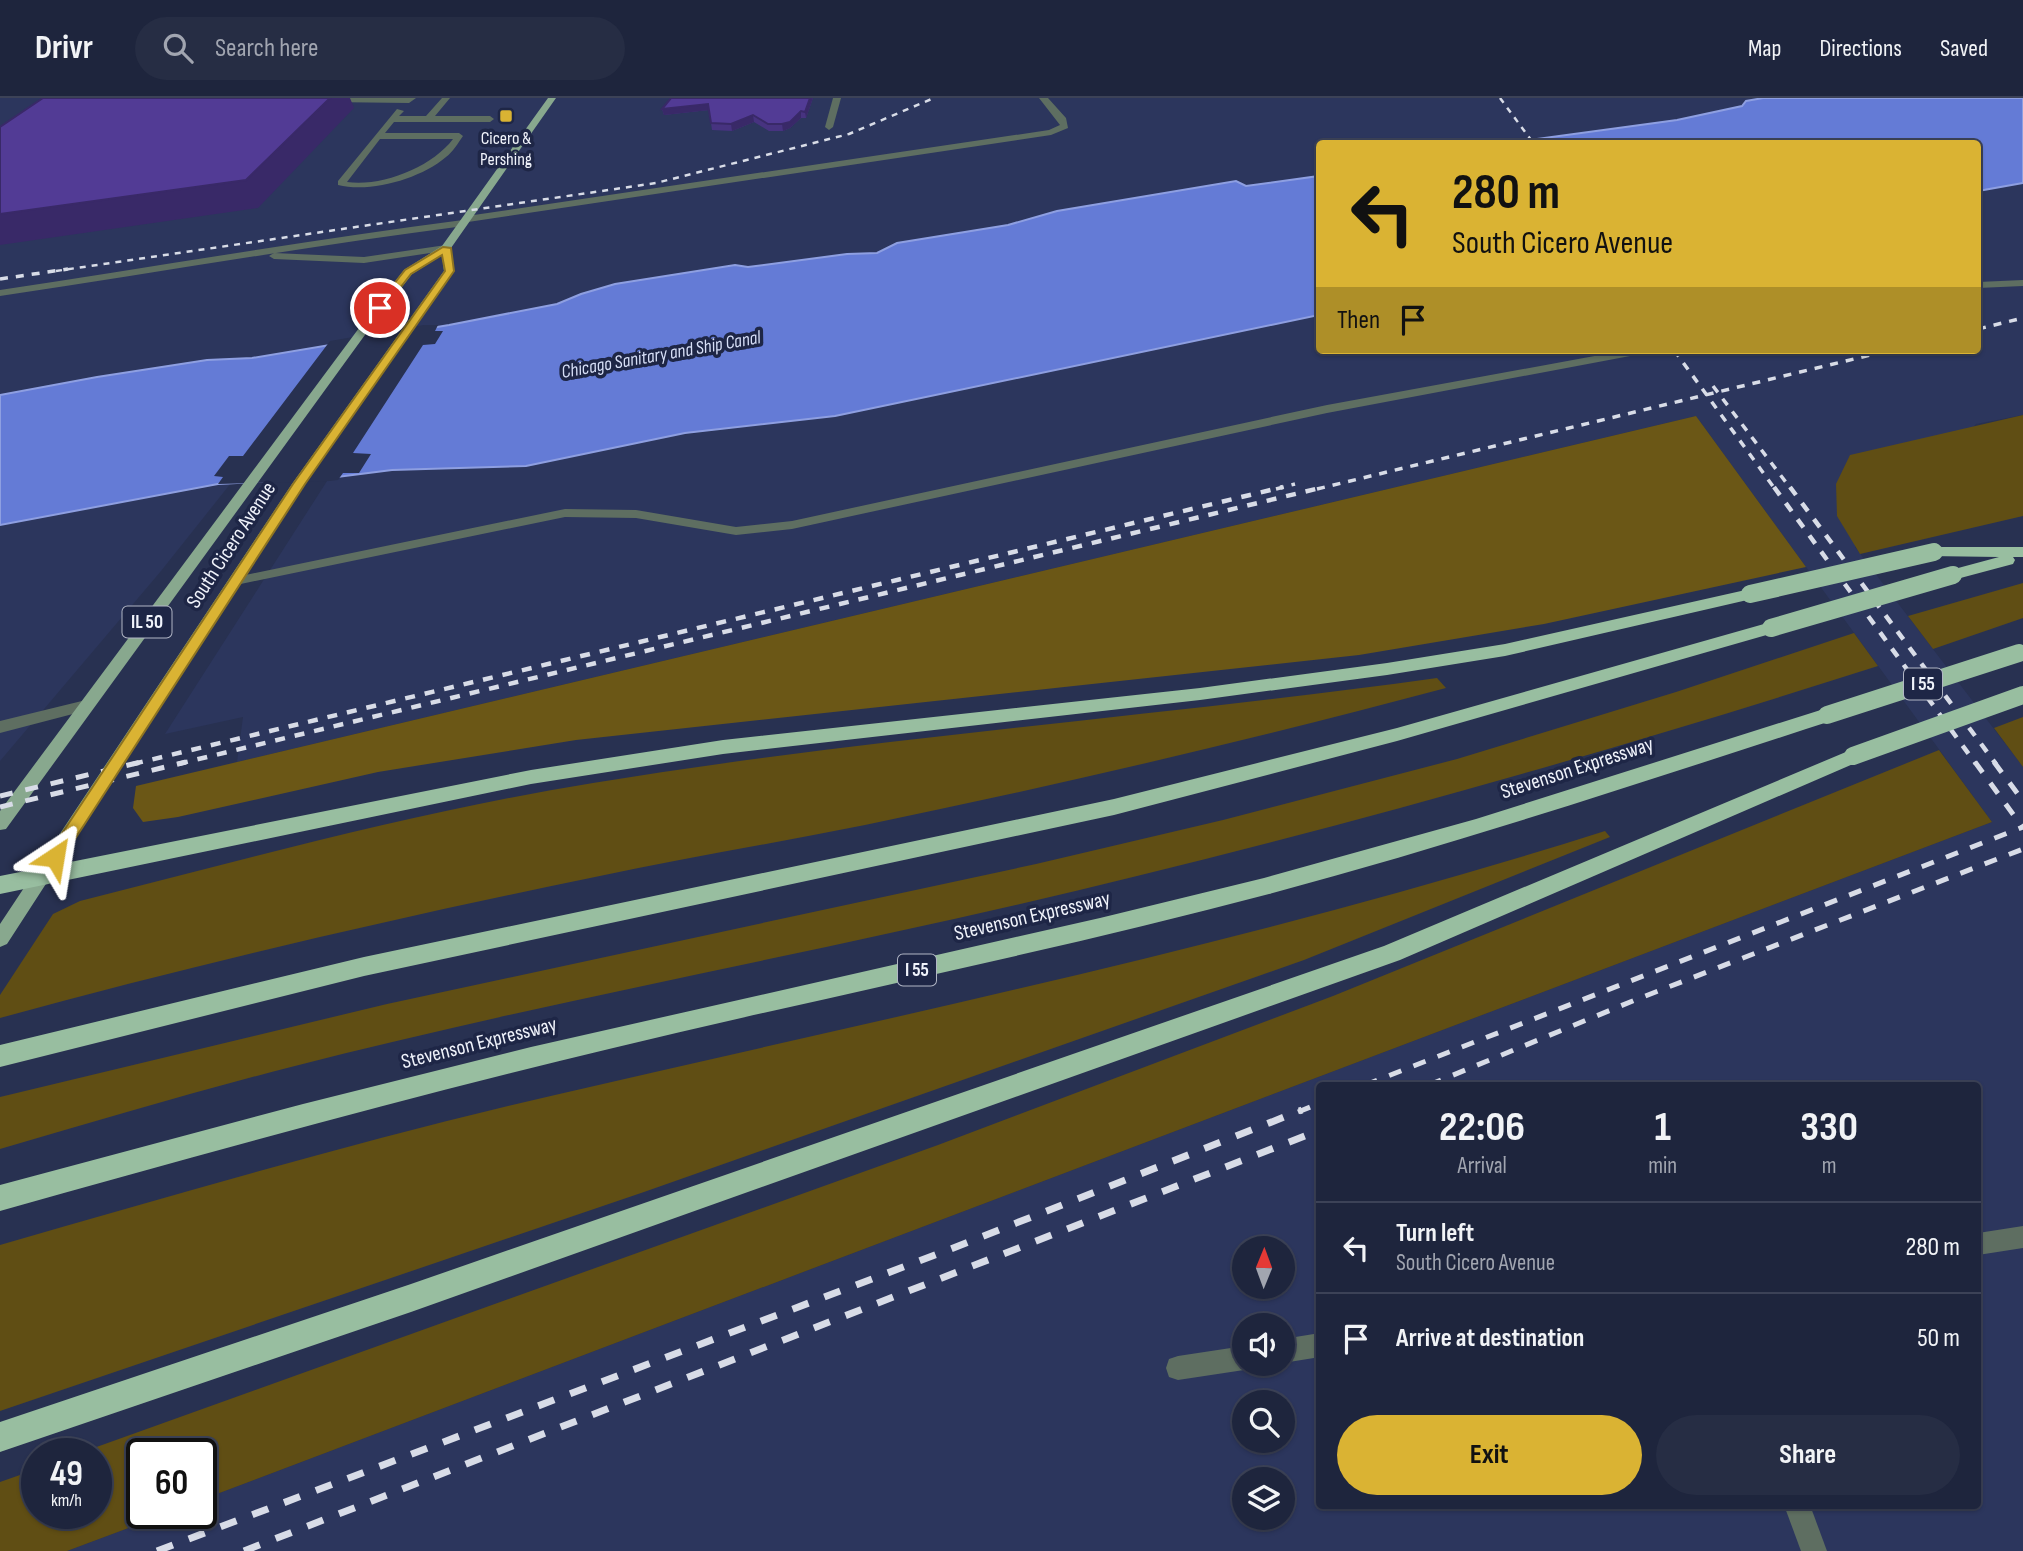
<!DOCTYPE html>
<html lang="en">
<head>
<meta charset="utf-8">
<style>
	:root { --surface:#1e253d; --page:#262d44; --text:#f1f3f6; --muted:#a1a5b0; --line:#3c4257; --accent:#dab333 }
	body { margin:0; font-family:"Sofia Sans Condensed",sans-serif; background:var(--page); color:var(--text); height:100vh; display:flex; flex-direction:column; font-size:26px; white-space:nowrap }
	* { box-sizing:border-box; margin:0 }
	p { font-size:23px; color:var(--muted) }
	.icon { flex:none; width:38px; height:38px; fill:none; stroke:currentColor; stroke-width:2; stroke-linecap:round; stroke-linejoin:round }
	.map { position:relative; flex:1; overflow:hidden }
	.drawer { position:absolute; left:1316px; top:984px; width:665px; height:427px; display:flex; flex-direction:column; background:var(--surface); border-radius:7px; box-shadow:0 2px 5px #0004,0 0 0 2px var(--line) }
	.drawer>* { flex:none }
	.top-card { position:absolute; left:1316px; top:42px; width:665px; height:214px; border-radius:7px; box-shadow:0 2px 5px #0004,0 0 0 2px var(--line); background:#dab333; color:#111; overflow:hidden }
	.needle { width:46px; rotate:1deg }
	.fabs { position:absolute; left:1232px; top:1138px; display:grid; gap:14px }
	.fabs a { display:grid; place-items:center; width:63px; height:63px; border-radius:50%; background:var(--surface); box-shadow:0 2px 5px #0004,0 0 0 2px var(--line); font-size:35px }
	.speed { position:absolute; left:21px; top:1340px; display:flex; gap:14px; font-size:35px; font-weight:700; text-align:center }
	.speed>* { display:grid; place-content:center; width:91px; height:91px; border-radius:50%; background:var(--surface); box-shadow:0 2px 5px #0004,0 0 0 2px var(--line); line-height:1 }
	.speed small { font-size:18px; font-weight:400 }
	.speed .limit { border:4px solid #111; border-radius:10px; background:#fff; color:#111 }
	.pin { position:absolute; display:grid; place-items:center; width:60px; height:60px; color:#fff; margin:-30px; border:4px solid #fff; border-radius:50%; box-shadow:0 2px 7px #0007 }
	.me { position:absolute; width:77px; margin:-38px; rotate:33deg; stroke-linejoin:round; filter:drop-shadow(0 0 5px #0008) }
	.turn { display:flex; align-items:center; gap:24px; height:147px; padding:0 21px; font-size:32px }
	.turn .icon { width:91px; height:91px; stroke-width:2.5 }
	.turn b { display:block; font-size:49px; line-height:60px }
	.then { display:flex; align-items:center; height:66px; padding:0 21px; background:#0003; gap:14px; font-size:26px }
	.eta { display:flex; justify-content:space-evenly; align-items:center; height:119px; text-align:center }
	.eta b { font-size:42px; font-weight:700; line-height:49px }
	.cta { display:flex; gap:14px; margin-top:auto; padding:14px 21px }
	.cta a { flex:1; height:80px; border-radius:42px; background:var(--accent); color:#111; font-size:28px; font-weight:700; line-height:80px; text-align:center }
	.cta a+a { background:var(--page); color:var(--text) }
	ul { padding:0; list-style:none }
	li { display:flex; align-items:center; gap:21px; height:91px; padding:0 21px; border-top:2px solid var(--line) }
	li div { flex:1 }
	li b { display:block; font-size:26px }
	li em { font-style:normal }
	header { display:flex; align-items:center; gap:42px; box-sizing:border-box; height:98px; padding:0 35px; background:var(--surface); border-bottom:2px solid var(--line) }
	header strong { font-size:33px }
	nav { display:flex; gap:38px; margin-inline-start:auto; font-size:24px }
	.search { width:490px; height:63px; background:var(--page); display:flex; align-items:center; gap:18px; box-sizing:border-box; padding:0 24px; border-radius:38px; color:var(--muted); font-size:26px }
	.map>svg:first-child { display:block }
	.built { fill:#2c365d; fill-rule:evenodd }
	.green { fill:#604e14 }
	.forest { fill:#6b5716 }
	.water { fill:#647bd6; stroke:#8e9fe1; stroke-width:2 }
	.pier { fill:#283151 }
	.lines { fill:none; stroke-linecap:round; stroke-linejoin:round }
	.minor { fill:#5e6e61; fill-rule:evenodd }
	.major { fill:#88a88e; fill-rule:evenodd }
	.highway { fill:#98bea0; fill-rule:evenodd }
	.rail-far4 { stroke:#d8dce7; stroke-width:2.5; stroke-dasharray:6 6; stroke-linecap:butt }
	.rail-far3 { stroke:#d8dce7; stroke-width:3.5; stroke-dasharray:8 8; stroke-linecap:butt }
	.rail-far2 { stroke:#d8dce7; stroke-width:4.5; stroke-dasharray:10 10; stroke-linecap:butt }
	.rail-far1 { stroke:#d8dce7; stroke-width:5; stroke-dasharray:13 13; stroke-linecap:butt }
	.rail { stroke:#d8dce7; stroke-width:7; stroke-dasharray:17 17; stroke-linecap:butt }
	.highway-bridge { stroke:#98bea0; stroke-width:18 }
	.wall { fill:#473380 }
	.shaded-wall { fill:#392968 }
	.building { fill:#523b95; stroke:#392968; stroke-width:2 }
	.route { fill:#dab333; stroke:#8e7421; stroke-width:2 }
	.poi-dot { fill:#dab333; stroke:#1e2646; stroke-width:2.5 }
	.labels { text-anchor:middle; dominant-baseline:central; stroke-width:7; stroke-linejoin:round; paint-order:stroke }
	.far-poi-label { font-size:18px; fill:#f0f3fb; stroke:#1e2646 }
	.far-water-label { font-size:19px; font-style:italic; fill:#d7dff7; stroke:#1e2646 }
	.shield { fill:#1e2646; stroke:#b1b6c5; stroke-width:2 }
	.shield-label { font-size:19px; font-weight:bold; fill:#f0f3fb }
	.street-label { font-size:21px; fill:#f0f3fb; stroke:#1e2646 }
</style>
</head>
<body>
<header>
<strong>Drivr</strong>
<div class="search"><svg class="icon" aria-label="search" viewBox="0 0 24 24"><circle cx="10" cy="10" r="6"/><path d="M15 15l6 6"/></svg>Search here</div>
<nav><a>Map</a><a>Directions</a><a>Saved</a></nav>
</header>
<div class="map">
<svg width="2023" height="1453" viewBox="0 0 2023 1453">
	<rect width="100%" height="100%" fill="#283151"/>
	<!-- built -->
	<g class="built">
		<path d="M0,0H1763L1746,3L1743,8L1677,22L1500,45L1320,46L1319,70L1316,71L1319,78L1057,113L1008,127L897,145L877,155L847,156L748,169L735,167L615,186L581,196L557,206L449,227L252,260L207,262L97,279L0,297Z"/>
		<path d="M2023,85V317L1976,326L1855,449L2023,669V1453H67L166,1416H201V1402L1992,724L1696,318L237,664L243,619L165,636L329,380L835,318L1319,217L1320,252H1978V93ZM1320,987H1978V1407H1320ZM1244,1150H1283V1188H1244ZM1244,1227H1283V1265H1244ZM1244,1304H1283V1342H1244ZM1244,1381H1283V1419H1244Z"/>
		<path d="M231,385L161,473L0,663V427Z"/>
	</g>
	<!-- green -->
	<g class="green">
		<path d="M2023,317V418L1860,456L1837,418L1836,386L1850,357Z"/>
		<path d="M2023,485V520L1933,551L1908,518Z"/>
		<path d="M1854,535L1878,568C1634,646 1387,717 1137,778C857,848 571,897 291,969C193,994 97,1023 0,1051V999L387,906L1036,766L1223,722L1457,661L1676,594Z"/>
		<path d="M1437,580L1446,590C1254,641 1060,687 865,727C775,745 685,760 595,779C395,820 197,866 0,920V897L53,816L80,803C250,760 420,713 593,685C873,639 1156,619 1437,580Z"/>
		<path d="M2023,619V669L1994,630Z"/>
		<path d="M1939,652L1992,724L201,1402V1356H142V1416H166L67,1453H0V1384L37,1371V1416H96V1356H77L938,1047L1333,898Z"/>
		<path d="M1605,733L1610,739L1304,862L644,1094L0,1313V1147C184,1094 369,1040 555,997C907,915 1260,843 1605,733Z"/>
	</g>
	<!-- forest -->
	<path class="forest" d="M1696,318L1806,469L1544,526L1359,557L576,642L378,674L178,719L143,724L133,710L136,688Z"/>
	<!-- water -->
	<g class="water">
		<path d="M1763,0H2023V85L1978,93V46H1500L1677,22L1742,8L1746,3Z"/>
		<path d="M1319,78V217L835,318L685,335L526,368L392,372L329,380L218,386L0,427V297L97,279L207,262L252,260L449,227L557,206L581,196L615,186L735,167L748,169L847,156L877,155L897,145L1008,127L1057,113L1236,83L1246,88Z"/>
	</g>
	<!-- pier -->
	<path class="pier" d="M424,227H438L435,233H443L435,246L423,247L353,355L371,356L359,375H343L338,382L330,383L218,386L223,379L214,378L229,358H243L330,243Z"/>
	<g class="lines">
		<!-- minor -->
		<g class="minor">
			<path d="M326,0H416L409,5L328,4L324,2Z"/>
			<path d="M442,0H450L435,18H490L494,21L490,24H394L385,35H459L463,38C458,45 453,54 446,59C420,81 371,95 338,87V83L397,11L404,13L399,18H426ZM380,41H453C432,69 382,89 347,84Z"/>
			<path d="M833,0H841L833,29L829,32L825,29Z"/>
			<path d="M1039,0H1048L1066,20L1068,30L1051,37L468,124L464,128C309,148 155,175 0,198V192C154,169 308,142 463,122L467,118L1049,32L1060,27Z"/>
			<path d="M446,147L451,150L450,152L364,165L274,161L269,158L274,155L364,159Z"/>
			<path d="M2023,182V188L1978,190V184Z"/>
			<path d="M1627,252H1652L1646,255L1327,315L792,431L736,437L636,420L565,419L236,487L229,483L236,479L565,411L636,412L736,429L792,423L1327,307Z"/>
			<path d="M86,602L94,607L92,611L0,635V623Z"/>
			<path d="M2023,1128V1150L1978,1157V1135Z"/>
			<path d="M1320,1235V1259L1283,1265V1241Z"/>
			<path d="M1244,1248V1265H1254L1244,1272L1178,1282L1169,1279L1166,1270L1169,1261L1178,1258Z"/>
			<path d="M1784,1407H1810L1827,1453H1801Z"/>
		</g>
		<!-- major -->
		<path class="major" d="M548,0H556L451,150L454,173L305,386L7,846L0,849V826L292,386L444,173L442,157L412,176L370,230L6,731L0,732V713L362,226L404,172L442,148Z"/>
		<!-- highway -->
		<g class="highway">
			<path d="M1934,449H2023V459H2013L2015,462L2013,466L1953,482L1947,481L1944,477L1947,473L1999,459L1928,458L1926,454L1928,450Z"/>
			<path d="M1750,491L1756,492L1759,496L1756,500L1505,558L1387,577L1200,602L723,656L531,686L0,796V778L531,672L723,642L1200,590L1387,565L1505,546Z"/>
			<path d="M1771,524L1780,530L1777,534L1397,643L1114,717L364,878L0,969V947L364,859L1114,701L1397,630Z"/>
			<path d="M1827,610L1834,612L1837,617L1834,622C1646,683 1459,745 1269,796C1050,854 828,898 609,951C405,1000 202,1056 0,1113V1087L303,1006L531,949L1100,820L1264,780L1476,721Z"/>
			<path d="M1853,651L1860,653L1863,658L1860,663L1400,862L411,1214L0,1354V1324L411,1186L1384,848Z"/>
		</g>
		<!-- rail-far4 -->
		<g class="rail-far4">
			<path d="M1500,0L1534,46"/>
			<path d="M56,173L656,85L849,36L934,0"/>
		</g>
		<!-- rail-far3 -->
		<g class="rail-far3">
			<path d="M0,181L68,171"/>
			<path d="M1978,231L2023,220"/>
			<path d="M1674,252L1775,391"/>
			<path d="M1713,288L1791,391"/>
			<path d="M1276,391L1295,386"/>
			<path d="M1317,391L1891,252"/>
		</g>
		<!-- rail-far2 -->
		<g class="rail-far2">
			<path d="M1774,389L1976,666"/>
			<path d="M1790,389L1996,666"/>
			<path d="M133,666L1283,389"/>
			<path d="M178,666L1324,389"/>
		</g>
		<!-- rail-far1 -->
		<g class="rail-far1">
			<path d="M1975,664L2023,730"/>
			<path d="M1994,664L2023,703"/>
			<path d="M0,698L141,664"/>
			<path d="M0,709L186,664"/>
			<path d="M1365,987L2023,729"/>
			<path d="M1429,987L1635,902L2023,751"/>
			<path d="M1298,1014L1320,1005"/>
		</g>
		<!-- rail -->
		<g class="rail">
			<path d="M157,1453L948,1152L1302,1012"/>
			<path d="M244,1453L1320,1032"/>
		</g>
		<!-- highway-bridge -->
		<g class="highway-bridge">
			<path d="M1750,496L1934,454"/>
			<path d="M1771,530L1953,477"/>
			<path d="M1827,617L2019,555"/>
			<path d="M1853,658L2023,597"/>
		</g>
	</g>
	<!-- wall -->
	<path class="wall" d="M813,0L806,20H801L790,30L783,33H769L754,24L732,33L712,32L709,12L664,17L662,11Z"/>
	<!-- shaded-wall -->
	<g class="shaded-wall">
		<path d="M330,0H350L354,10L258,110L0,147V116Z"/>
		<path d="M810,0H813L806,20L805,14Z"/>
		<path d="M708,6L709,12L664,17L662,11Z"/>
		<path d="M801,13V20L790,30L783,33L782,26Z"/>
		<path d="M753,17L754,24L732,33L731,26Z"/>
	</g>
	<!-- building -->
	<g class="building">
		<path d="M43,0H330L246,82L0,116V29Z"/>
		<path d="M671,0H810L805,14L801,13L790,24L782,26H768L753,17L731,26L711,25L708,6L662,11Z"/>
	</g>
	<!-- route -->
	<path class="route" d="M443,149L451,150L454,173L305,386L60,764H49L46,759L49,755L293,386L445,173L442,157L411,176L383,212L375,210L405,172Z"/>
	<!-- markers -->
	<rect class="poi-dot" x="499" y="11" width="14" height="14" rx="3.5"/>
	<g class="labels">
		<!-- far-poi labels -->
		<g class="far-poi-label">
			<text x="506" y="40">Cicero &amp;<tspan x="506" dy="21">Pershing</tspan></text>
		</g>
		<!-- far-water labels -->
		<g class="far-water-label">
			<text transform="translate(661 257) rotate(-10)">Chicago Sanitary and Ship Canal</text>
		</g>
		<!-- shield labels -->
		<g class="shield">
			<rect x="122.5" y="508.5" width="49" height="31" rx="5"/>
			<rect x="1904" y="570.5" width="38" height="31" rx="5"/>
			<rect x="898" y="856.5" width="38" height="31" rx="5"/>
		</g>
		<g class="shield-label">
			<text x="147" y="524">IL 50</text>
			<text x="1923" y="586">I 55</text>
			<text x="917" y="872">I 55</text>
		</g>
		<!-- street labels -->
		<g class="street-label">
			<text transform="translate(231 447) rotate(-57)">South Cicero Avenue</text>
			<text transform="translate(1577 670) rotate(-18)">Stevenson Expressway</text>
			<text transform="translate(1032 818) rotate(-13)">Stevenson Expressway</text>
			<text transform="translate(479 945) rotate(-14)">Stevenson Expressway</text>
		</g>
	</g>
</svg>
<div class="fabs">
<a><svg class="needle" viewBox="-14 -14 28 28"><path d="M0-13l5 13h-10z" fill="#e53935"/><path d="M0 13l5-13h-10z" fill="#a1a5b0"/></svg></a>
<a><svg class="icon" aria-label="sound" viewBox="0 0 24 24"><path d="M4 9h4l5-4v14l-5-4H4zM17 9q2 3 0 6"/></svg></a>
<a><svg class="icon" aria-label="search" viewBox="0 0 24 24"><circle cx="10" cy="10" r="6"/><path d="M15 15l6 6"/></svg></a>
<a><svg class="icon" aria-label="layers" viewBox="0 0 24 24"><path d="M12 4l9 5-9 5-9-5zM3 14l9 5 9-5"/></svg></a>
</div>
<div class="speed"><div>49<small>km/h</small></div><div class="limit">60</div></div>
<div class="pin" style="left:380px;top:210px;background:#d93025"><svg class="icon" aria-label="arrive" viewBox="0 0 24 24"><path d="M6 21V4h12l-3 4 3 4H6"/></svg></div>
<svg class="me" style="left:55px;top:759px" viewBox="-20 -20 40 40"><path d="M0-17L14 15 0 8-14 15z" fill="#dab333" stroke="#fff" stroke-width="4"/></svg>
<div class="top-card">
<div class="turn"><svg class="icon" aria-label="left" viewBox="0 0 24 24"><path d="M17 20v-9H6M10 6l-5 5 5 5"/></svg><div><b>280 m</b>South Cicero Avenue</div></div>
<div class="then">Then<svg class="icon" aria-label="arrive" viewBox="0 0 24 24"><path d="M6 21V4h12l-3 4 3 4H6"/></svg></div>
</div>
<section class="drawer">
<div class="eta">
<div><b>22:06</b><p>Arrival</p></div>
<div><b>1</b><p>min</p></div>
<div><b>330</b><p>m</p></div>
</div>
<ul>
<li><svg class="icon" aria-label="left" viewBox="0 0 24 24"><path d="M17 20v-9H6M10 6l-5 5 5 5"/></svg><div><b>Turn left</b><p>South Cicero Avenue</p></div><em>280 m</em></li>
<li><svg class="icon" aria-label="arrive" viewBox="0 0 24 24"><path d="M6 21V4h12l-3 4 3 4H6"/></svg><div><b>Arrive at destination</b></div><em>50 m</em></li>
</ul>
<div class="cta"><a>Exit</a><a>Share</a></div>
</section>
</div>
</body>
</html>
